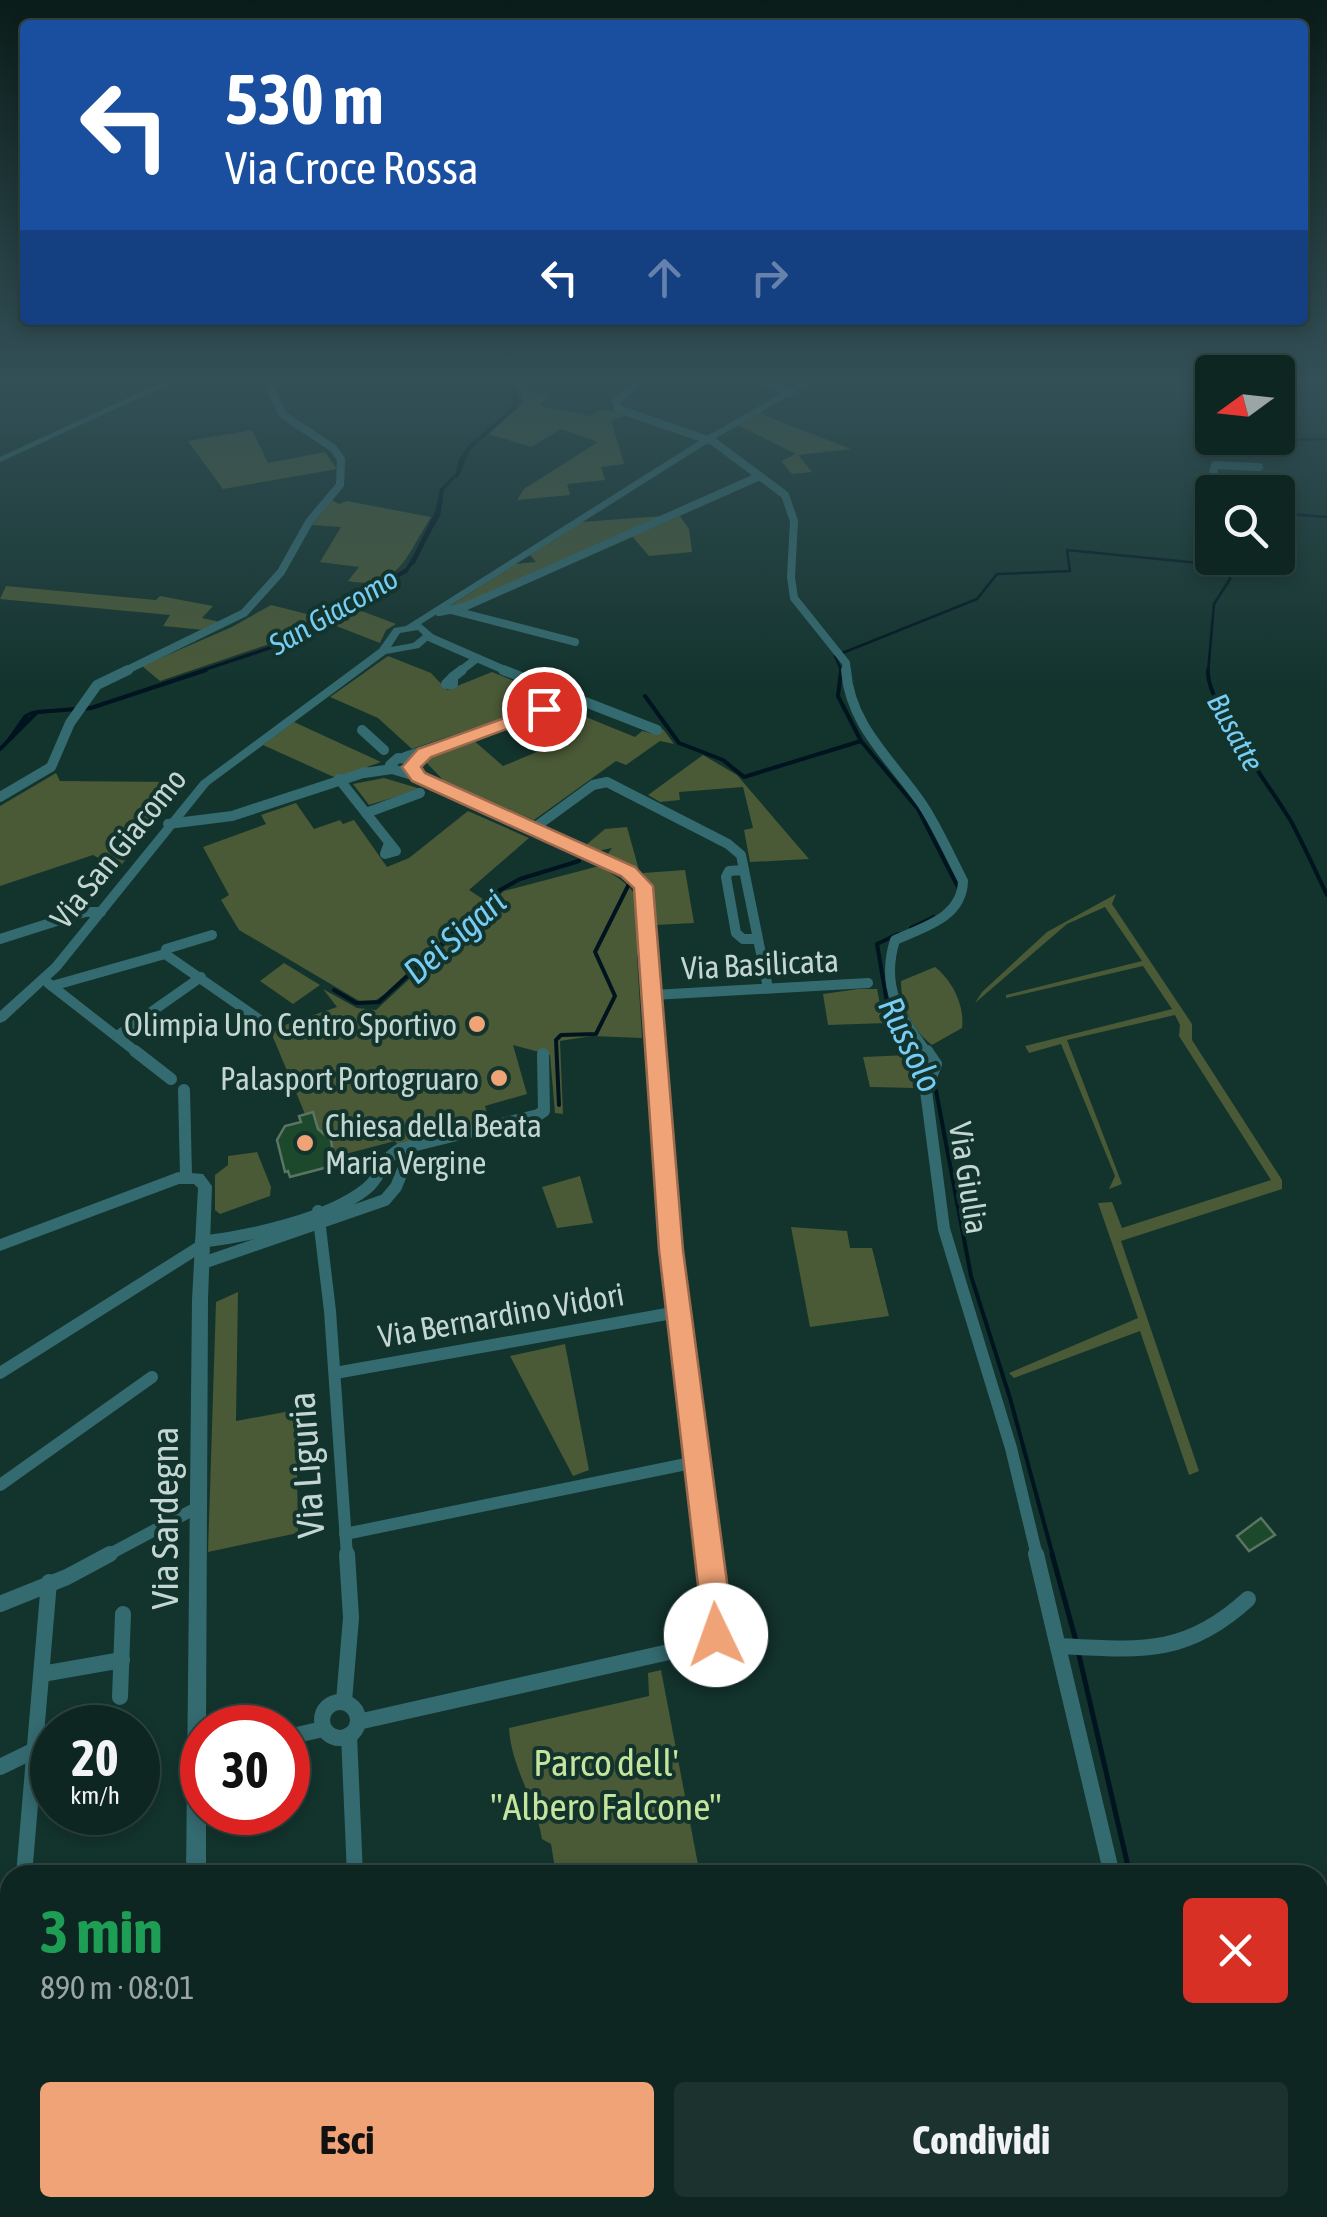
<!DOCTYPE html>
<html lang="it">
<head>
<meta charset="utf-8">
<style>
	:root { --surface:#0e2622; --page:#1c322f; --text:#f1f3f6; --muted:#9ba5a5; --line:#2e4340; --accent:#efa376 }
	body { margin:0; font-family:"Asap Condensed",sans-serif; background:var(--page); color:var(--text); height:100vh; display:flex; flex-direction:column; font-size:38px; white-space:nowrap }
	* { box-sizing:border-box; margin:0 }
	p { font-size:32px; color:var(--muted) }
	.icon { flex:none; width:55px; height:55px; fill:none; stroke:currentColor; stroke-width:2; stroke-linecap:round; stroke-linejoin:round }
	.map { position:relative; flex:1; overflow:hidden }
	.details { position:absolute; left:0px; top:1865px; width:1328px; height:352px; display:flex; flex-direction:column; background:var(--surface); border-radius:30px 30px 0 0; box-shadow:0 5px 15px #0003,0 0 0 2px var(--line) }
	.details>* { flex:none }
	.banner { position:absolute; left:20px; top:20px; width:1288px; height:305px; border-radius:10px; box-shadow:0 5px 15px #0003,0 0 0 2px var(--line); background:#1a4fa0; color:#fff; overflow:hidden }
	.needle { width:65px; rotate:255deg }
	.tools { position:absolute; left:1195px; top:355px; display:grid; gap:20px }
	.tools a { display:grid; place-items:center; width:100px; height:100px; border-radius:10px; background:var(--surface); box-shadow:0 5px 15px #0003,0 0 0 2px var(--line); font-size:50px }
	.speed { position:absolute; left:30px; top:1705px; display:flex; gap:20px; font-size:50px; font-weight:700; text-align:center }
	.speed>* { display:grid; place-content:center; width:130px; height:130px; border-radius:50%; background:var(--surface); box-shadow:0 5px 15px #0003,0 0 0 2px var(--line); line-height:1 }
	.speed small { font-size:25px; font-weight:400 }
	.speed .limit { border:15px solid #d22; background:#fff; color:#111 }
	.pin { position:absolute; display:grid; place-items:center; width:85px; height:85px; color:#fff; margin:-42px; border:5px solid #fff; border-radius:50%; box-shadow:0 2px 10px #0007 }
	.me { position:absolute; width:110px; margin:-55px; rotate:357deg; stroke-linejoin:round; filter:drop-shadow(0 0 8px #0008) }
	.turn { display:flex; align-items:center; gap:35px; height:210px; padding:0 40px; font-size:45px }
	.turn .icon { width:130px; height:130px; stroke-width:2.5 }
	.turn b { display:block; font-size:70px; line-height:85px }
	.lanes { display:flex; align-items:center; height:95px; padding:0 40px; background:#0003; justify-content:center; gap:50px; direction:ltr }
	.lanes .off { opacity:.35 }
	.round { display:grid; place-items:center; flex:none; width:105px; height:105px; border-radius:10px; background:var(--page) }
	.head { display:flex; align-items:center; justify-content:space-between; height:170px; padding:0 40px }
	h1 { font-size:60px; font-weight:700; line-height:75px; color:#1e9e55 }
	.primary-button { display:flex; gap:20px; margin-top:auto; padding:20px 40px }
	.primary-button a { flex:1; height:115px; border-radius:10px; background:var(--accent); color:#111; font-size:40px; font-weight:700; line-height:115px; text-align:center }
	.primary-button a+a { background:var(--page); color:var(--text) }
	.map>svg:first-child { display:block }
	.green { fill:#4a5936 }
	.water { fill:#00141f }
	.lines { fill:none; stroke-linecap:round; stroke-linejoin:round }
	.stream-far2 { stroke:#00141f; stroke-width:2.5 }
	.stream-far1 { stroke:#00141f; stroke-width:4 }
	.stream { stroke:#00141f; stroke-width:5 }
	.building { fill:#1c482c; stroke:#5c7462; stroke-width:2.5 }
	.minor-far3 { stroke:#346b70; stroke-width:8 }
	.minor-far2 { stroke:#346b70; stroke-width:10 }
	.minor-far1 { stroke:#346b70; stroke-width:12 }
	.minor { stroke:#346b70; stroke-width:16 }
	.tertiary { fill:#346b70; fill-rule:evenodd }
	.route { fill:#efa376; stroke:#9b6a4d; stroke-width:2.5 }
	.poi-dot { fill:#efa376; stroke:#13332d; stroke-width:4 }
	.labels { text-anchor:middle; dominant-baseline:central; stroke-width:8; stroke-linejoin:round; paint-order:stroke }
	.far-water-label { font-size:30px; font-style:italic; fill:#76ccf3; stroke:#13332d }
	.street-label { font-size:32px; fill:#c4d6d1; stroke:#13332d }
	.poi-label { font-size:32px; fill:#c4d6d1; stroke:#13332d; text-anchor:end }
	.water-label { font-size:35px; font-style:italic; fill:#76ccf3; stroke:#13332d }
	.near-street-label { font-size:38px; fill:#c4d6d1; stroke:#13332d }
	.near-park-label { font-size:38px; fill:#c5e49d; stroke:#13332d }
</style>
</head>
<body>
<div class="map">
<svg width="1327" height="2217" viewBox="0 0 1327 2217">
	<rect width="100%" height="100%" fill="#13332d"/>
	<!-- green -->
	<g class="green">
		<path d="M520,389L548,396L540,406L591,416L602,409L629,415L611,420L624,464L601,467L605,480L567,484L570,495L517,500L524,489L598,442L561,429L531,447L489,434L522,403Z"/>
		<path d="M759,413L851,449L798,455L812,472L792,474L781,461L796,454L738,425Z"/>
		<path d="M252,430L268,463L325,452L337,469L223,489L188,441Z"/>
		<path d="M332,500L339,504L347,501L431,517C407,554 399,591 348,581L359,567L320,562L341,527L312,525Z"/>
		<path d="M663,516L461,606H450L515,564L536,562L530,555L581,522Z"/>
		<path d="M680,516L689,529L692,552L649,556L632,536Z"/>
		<path d="M6,586L156,600L160,596L213,606L202,618L220,622L204,630L163,626L170,615L0,599Z"/>
		<path d="M271,605L315,616V621L281,640L160,681L142,666L232,627Z"/>
		<path d="M346,605L396,624L386,630L380,643L326,622Z"/>
		<path d="M388,656L431,673L447,690L492,672L544,693L545,699L523,711L412,749L378,718L330,697Z"/>
		<path d="M559,706L635,737L642,731L655,734L663,729L674,744L660,741L626,765L616,761L534,820L445,782L422,758L472,739L503,766L539,751L512,726Z"/>
		<path d="M294,722L381,762L336,778L263,745Z"/>
		<path d="M703,755L737,775L809,859L750,862L744,830L753,828L743,787L679,792L680,800L660,802L648,795Z"/>
		<path d="M56,773L60,781L175,782L187,785L118,869L93,855L0,886V806Z"/>
		<path d="M384,778L421,789L369,805L353,784Z"/>
		<path d="M296,803L314,829L340,820L343,824L354,820L387,867L409,858L468,811L529,838L469,890L486,901L385,994L373,1002H361L239,930L221,900L229,895L203,847L266,824L261,815Z"/>
		<path d="M627,827L639,870L607,855L612,848L597,851L586,845L605,829Z"/>
		<path d="M599,866C648,894 638,901 641,953L637,956L642,1038L592,1036L560,1041L563,1114L555,1113L550,1055L513,1045L527,1094L485,1106L490,1123L397,1144L395,1141L338,1156L328,1152V1141L318,1129L313,1112L305,1114L270,1030L337,1007L323,989L357,1008L376,1010L504,891Z"/>
		<path d="M685,870L694,923L655,925L652,890L643,873Z"/>
		<path d="M1116,894L1112,904L1192,1024V1040L1282,1180V1189L1121,1241L1199,1471L1189,1475L1140,1331L1014,1378L1009,1373L1138,1318L1098,1203L1112,1202L1122,1228L1271,1180L1179,1036L1180,1025L1175,1015L1067,1040L1122,1184L1109,1189L1115,1176L1061,1044L1029,1053L1025,1046L1172,1009L1143,966L1006,998V995L1142,961L1105,907L1067,924L975,1003L982,992L1047,932Z"/>
		<path d="M284,963L320,985L293,1004L260,981Z"/>
		<path d="M935,967C952,980 965,1006 962,1028L932,1045C912,1030 901,1006 901,981Z"/>
		<path d="M858,989H877L881,1010L888,1023L828,1025L823,994Z"/>
		<path d="M908,1055L924,1067L925,1077L914,1088L870,1087L863,1057Z"/>
		<path d="M257,1152L271,1187L270,1196L220,1214L215,1210V1175L228,1165V1156Z"/>
		<path d="M580,1176L593,1223L557,1228L542,1187Z"/>
		<path d="M791,1227L847,1231L850,1248H872L889,1316L810,1327Z"/>
		<path d="M238,1292L236,1421L296,1410L298,1533L208,1552L216,1302Z"/>
		<path d="M565,1344L589,1470L573,1476L510,1356Z"/>
		<path d="M661,1670L700,1875H556L551,1844L542,1839C536,1801 511,1767 509,1728L649,1696L648,1673Z"/>
		<path d="M10,2194V2208H137L151,2217H6Z"/>
	</g>
	<!-- water -->
	<path class="water" d="M510,381H514L516,407L464,456L462,470L444,490L439,515L415,563L393,581L348,600L290,643L91,708L30,715L14,738L0,749L24,715L32,711L93,706L288,640L349,595L389,579L406,568L412,558L435,512L440,489L456,473L459,459L467,447L509,410L513,402Z"/>
	<g class="lines">
		<!-- stream-far2 -->
		<g class="stream-far2">
			<path d="M1271,440L1327,439"/>
			<path d="M1250,458L1259,438"/>
			<path d="M457,477L470,447L517,407L514,381"/>
			<path d="M1278,513L1327,517"/>
			<path d="M331,611L406,572L439,515L442,497"/>
			<path d="M296,640L324,617"/>
			<path d="M198,672L259,652"/>
			<path d="M842,672L835,656L977,599L997,574L1070,571L1067,550L1229,566"/>
			<path d="M1208,672L1214,604L1230,579L1228,558"/>
		</g>
		<!-- stream-far1 -->
		<g class="stream-far1">
			<path d="M841,670L838,696L861,741L918,809L959,889"/>
			<path d="M1208,670C1205,703 1275,792 1293,825C1305,848 1316,872 1327,895"/>
			<path d="M645,696L679,743L723,760L744,777L861,741"/>
			<path d="M0,749L37,712L91,708L206,670"/>
			<path d="M911,928L934,917"/>
			<path d="M898,934L877,944L889,1014L930,1071"/>
			<path d="M595,952L629,884"/>
			<path d="M334,990L356,1003L379,1002L500,890L520,879L579,861"/>
			<path d="M934,1080L971,1276L1010,1398L1053,1556"/>
			<path d="M559,1105L556,1040L561,1035L596,1034L615,996L596,954"/>
		</g>
		<!-- stream -->
		<g class="stream">
			<path d="M1052,1554L1076,1641"/>
			<path d="M1078,1651L1130,1875"/>
			<path d="M908,2217L944,2208"/>
		</g>
	</g>
	<!-- building -->
	<g class="building">
		<path d="M313,1112L318,1129L331,1140L334,1159L324,1168L290,1177L288,1171L285,1172L277,1140L285,1126L301,1122L299,1116Z"/>
		<path d="M1261,1518L1275,1535L1249,1551L1237,1536Z"/>
	</g>
	<g class="lines">
		<!-- minor-far3 -->
		<g class="minor-far3">
			<path d="M640,381L616,401L618,409L714,442L785,495L794,521L791,577L794,598L846,663L847,672"/>
			<path d="M763,381L789,393"/>
			<path d="M1213,473L1215,465L1259,467"/>
			<path d="M451,610L575,642"/>
			<path d="M439,612L464,607L760,476"/>
			<path d="M429,637L509,672"/>
			<path d="M123,672L244,613L281,572L309,522L340,485L341,459L333,448L283,415L266,381"/>
			<path d="M459,672L476,659"/>
		</g>
		<!-- minor-far2 -->
		<g class="minor-far2">
			<path d="M503,670L657,730"/>
			<path d="M846,670C850,726 892,760 922,804C938,828 950,856 963,881C962,918 923,927 895,940C880,988 900,1016 928,1054"/>
			<path d="M453,677V684H446Z"/>
			<path d="M453,677L462,670"/>
			<path d="M362,730L384,750"/>
			<path d="M405,757L532,715L566,694"/>
			<path d="M390,765L398,758L410,759L412,767L401,771"/>
			<path d="M364,773L392,769L419,777L628,871L643,887L656,1054"/>
			<path d="M339,779L396,851L385,854L389,843"/>
			<path d="M0,797L51,767L70,723L97,685L128,670"/>
			<path d="M366,813L420,793"/>
			<path d="M168,824L232,816L366,772"/>
			<path d="M534,828L593,785L607,782L728,844L741,855L744,870"/>
			<path d="M0,939L85,912H101"/>
			<path d="M758,939H743L736,933L726,877L729,871L744,870L768,988"/>
			<path d="M165,954L166,949L212,935"/>
			<path d="M48,983L139,1054"/>
			<path d="M52,986L165,954L263,1022"/>
			<path d="M653,995L868,983"/>
			<path d="M117,1036L201,977"/>
		</g>
		<!-- minor-far1 -->
		<g class="minor-far1">
			<path d="M135,1051L171,1079"/>
			<path d="M656,1051L671,1250L708,1556"/>
			<path d="M927,1051L936,1064L926,1091L944,1229L1011,1448L1037,1556"/>
			<path d="M184,1090L186,1176"/>
			<path d="M318,1211L330,1311L347,1556"/>
			<path d="M201,1242C249,1236 327,1220 366,1189C384,1175 376,1164 400,1149L538,1115L544,1111L543,1054"/>
			<path d="M200,1264L385,1200L396,1187L413,1145"/>
			<path d="M0,1373L201,1246"/>
			<path d="M335,1373L678,1312"/>
			<path d="M0,1485L152,1377"/>
			<path d="M345,1534L696,1462"/>
			<path d="M106,1556L200,1506"/>
		</g>
		<!-- minor -->
		<g class="minor">
			<path d="M1036,1554L1112,1875"/>
			<path d="M0,1604L67,1577L110,1554"/>
			<path d="M1058,1646C1138,1650 1185,1657 1248,1599"/>
			<path d="M42,1674L122,1660"/>
			<path d="M120,1697L123,1614"/>
			<path d="M344,1701L351,1618L347,1554"/>
			<circle cx="340" cy="1720" r="18"/>
			<path d="M358,1722L700,1645L716,1635L717,1629L708,1554"/>
			<path d="M349,1735L355,1875"/>
			<path d="M288,1737L323,1729"/>
			<path d="M0,1767L37,1749"/>
			<path d="M24,1875L49,1582"/>
			<path d="M0,1898L10,1893"/>
			<path d="M0,2147L10,2031"/>
			<path d="M0,2166L10,2163"/>
			<path d="M374,2208L375,2217"/>
			<path d="M702,2208L703,2217"/>
			<path d="M1227,2208L1232,2217"/>
		</g>
		<!-- tertiary -->
		<g class="tertiary">
			<path d="M165,381H176L0,462V457Z"/>
			<path d="M804,381H814L711,441L421,624L434,635L419,648L386,654L209,785L60,970L5,1021L0,1023V1011L52,964L201,781L379,649L394,628L406,626L705,437ZM418,630L423,635L413,643L391,647L400,633Z"/>
			<path d="M178,1172L203,1174L212,1186L208,1300L206,1728H202V1812H206V1875H186L192,1300L198,1188L194,1184H179L0,1251V1239Z"/>
			<path d="M161,2208H200L202,2217H165Z"/>
		</g>
	</g>
	<!-- sky -->
	<linearGradient id="sky" x2="0" y2="1"><stop stop-color="#0a1c19"/><stop offset="0.55" stop-color="#335057"/><stop offset="1" stop-color="#335057" stop-opacity="0"/></linearGradient>
	<rect width="1327" height="692" fill="url(#sky)"/>
	<!-- route -->
	<path class="route" d="M544,704L553,709L550,713L431,757L421,767L425,773L635,867L653,886L683,1250L732,1620L726,1646L716,1650L705,1646L700,1635L702,1620L659,1250L634,888L621,876L412,781L402,767L418,749Z"/>
	<!-- markers -->
	<g class="poi-dot">
		<circle cx="477" cy="1024" r="10"/>
		<circle cx="499" cy="1078" r="10"/>
		<circle cx="305" cy="1143" r="10"/>
	</g>
	<g class="labels">
		<!-- far-water labels -->
		<g class="far-water-label">
			<text transform="translate(333 611) rotate(-30)">San Giacomo</text>
			<text transform="translate(1236 732) rotate(61)">Busatte</text>
		</g>
		<!-- street labels -->
		<g class="street-label">
			<text transform="translate(118 848) rotate(-51)">Via San Giacomo</text>
			<text transform="translate(760 964) rotate(-3)">Via Basilicata</text>
			<text transform="translate(969 1178) rotate(81)">Via Giulia</text>
			<text transform="translate(501 1315) rotate(-10)">Via Bernardino Vidori</text>
		</g>
		<!-- poi labels -->
		<g class="poi-label">
			<text x="457" y="1024">Olimpia Uno Centro Sportivo</text>
			<text x="479" y="1078">Palasport Portogruaro</text>
			<text x="325" y="1125" text-anchor="start">Chiesa della Beata<tspan x="325" dy="37">Maria Vergine</tspan></text>
		</g>
		<!-- water labels -->
		<g class="water-label">
			<text transform="translate(454 936) rotate(-41)">Dei Sigari</text>
			<text transform="translate(911 1044) rotate(64)">Russolo</text>
		</g>
		<!-- near-street labels -->
		<g class="near-street-label">
			<text transform="translate(306 1465) rotate(-94)">Via Liguria</text>
			<text transform="translate(164 1518) rotate(-90)">Via Sardegna</text>
		</g>
		<!-- near-park labels -->
		<g class="near-park-label">
			<text x="606" y="1762">Parco dell'<tspan x="606" dy="44">"Albero Falcone"</tspan></text>
		</g>
	</g>
</svg>
<div class="tools">
<a><svg class="needle" viewBox="-14 -14 28 28"><path d="M0-13l5 13h-10z" fill="#e53935"/><path d="M0 13l5-13h-10z" fill="#9ba5a5"/></svg></a>
<a><svg class="icon" aria-label="search" viewBox="0 0 24 24"><circle cx="10" cy="10" r="6"/><path d="M15 15l6 6"/></svg></a>
</div>
<div class="speed"><div>20<small>km/h</small></div><div class="limit">30</div></div>
<div class="pin" style="left:544px;top:709px;background:#d93025"><svg class="icon" aria-label="arrive" viewBox="0 0 24 24"><path d="M6 21V4h12l-3 4 3 4H6"/></svg></div>
<svg class="me" style="left:716px;top:1635px" viewBox="-20 -20 40 40"><circle r="19" fill="#fff"/><path d="M0-13L10 11 0 6-10 11z" fill="#efa376"/></svg>
<div class="banner">
<div class="turn"><svg class="icon" aria-label="left" viewBox="0 0 24 24"><path d="M17 20v-9H6M10 6l-5 5 5 5"/></svg><div><b>530 m</b>Via Croce Rossa</div></div>
<div class="lanes"><svg class="icon" aria-label="left" viewBox="0 0 24 24"><path d="M17 20v-9H6M10 6l-5 5 5 5"/></svg><svg class="icon off" aria-label="ahead" viewBox="0 0 24 24"><path d="M12 20V5M6 11l6-6 6 6"/></svg><svg class="icon off" aria-label="right" viewBox="0 0 24 24"><path d="M7 20v-9h11M14 6l5 5-5 5"/></svg></div>
</div>
<section class="details">
<div class="head"><div><h1>3 min</h1><p>890 m · 08:01</p></div><a class="round" style="background:#d93025;color:#fff"><svg class="icon" aria-label="close" viewBox="0 0 24 24"><path d="M6 6l12 12M18 6L6 18"/></svg></a></div>
<div class="primary-button"><a>Esci</a><a>Condividi</a></div>
</section>
</div>
</body>
</html>
